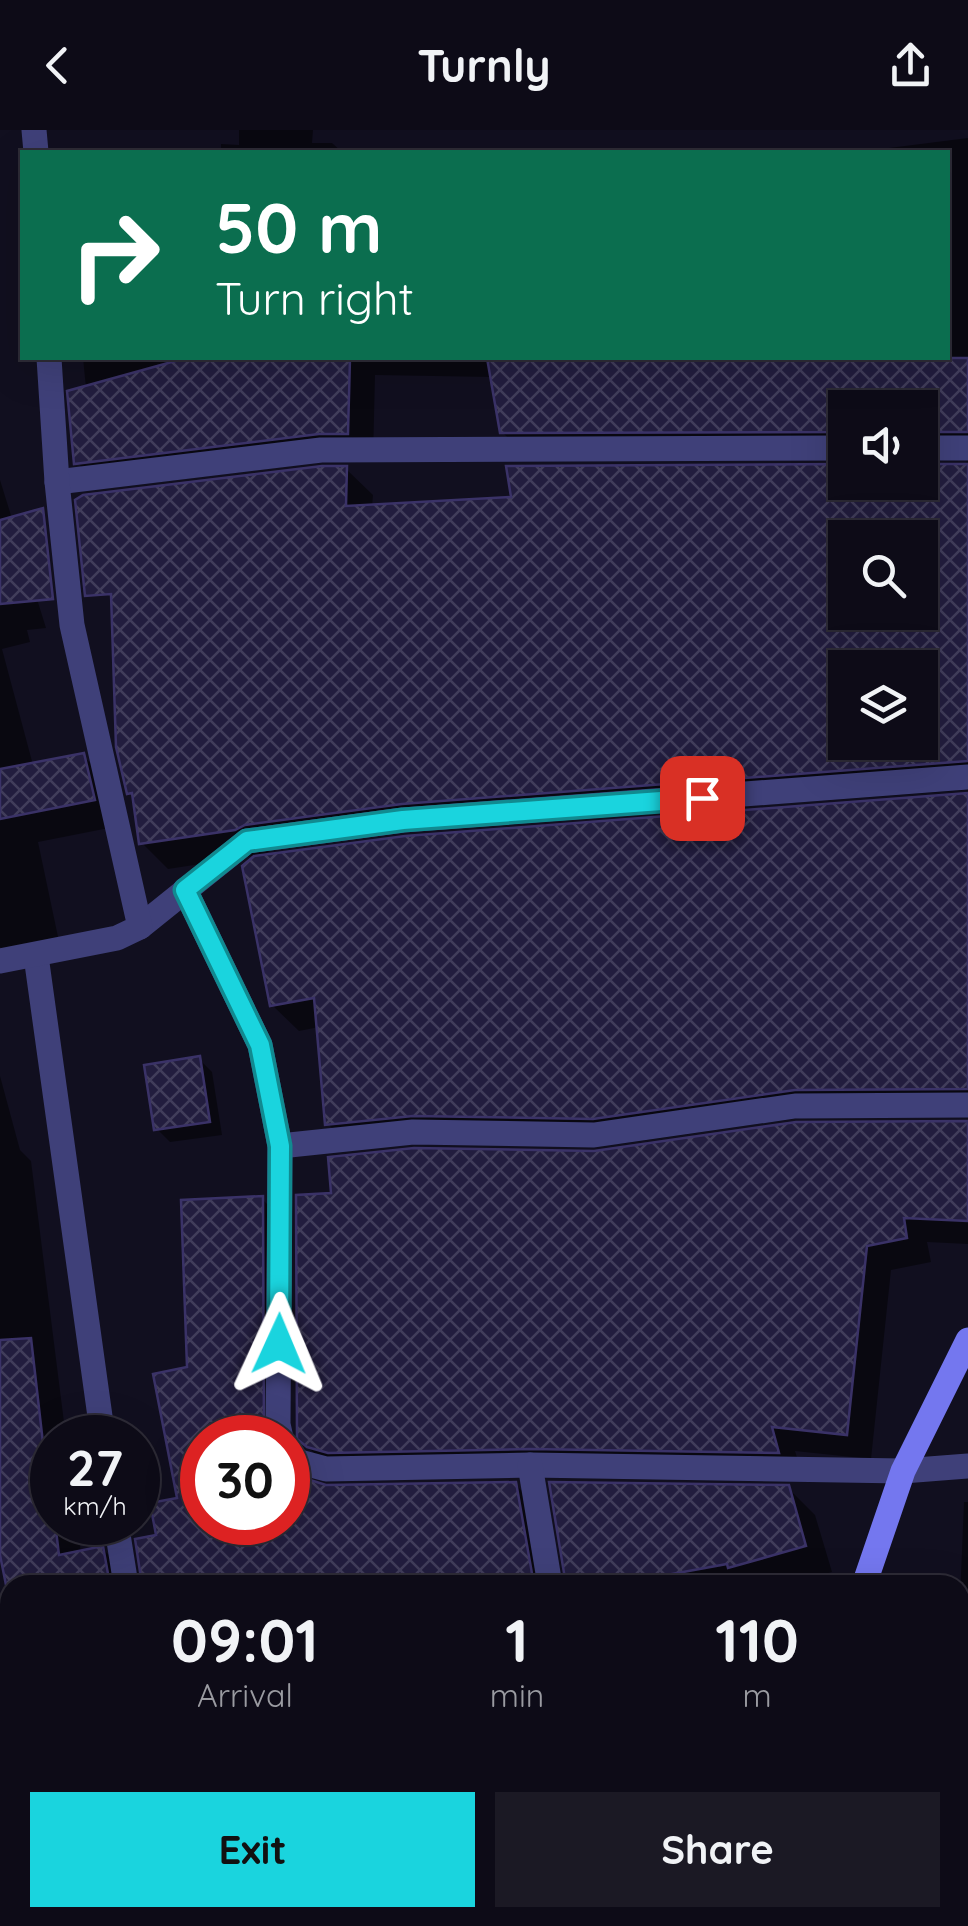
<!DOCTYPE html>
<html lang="en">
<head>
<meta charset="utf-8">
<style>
	:root { --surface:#0d0b17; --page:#1b1924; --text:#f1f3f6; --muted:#9a9ba1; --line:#2d2b36; --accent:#1ad4de }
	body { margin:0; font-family:Quicksand,sans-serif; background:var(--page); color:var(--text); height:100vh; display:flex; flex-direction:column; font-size:38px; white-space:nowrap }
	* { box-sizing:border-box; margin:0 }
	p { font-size:32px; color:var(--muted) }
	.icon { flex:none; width:55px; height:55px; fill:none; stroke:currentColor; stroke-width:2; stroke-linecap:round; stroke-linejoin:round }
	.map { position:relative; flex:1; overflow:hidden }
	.panel { position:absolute; left:0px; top:1445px; width:970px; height:352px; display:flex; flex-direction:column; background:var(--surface); border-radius:30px 30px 0 0; box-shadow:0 10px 40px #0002,0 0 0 2px var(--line) }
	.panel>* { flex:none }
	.guide { position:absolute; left:20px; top:20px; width:930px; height:210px; border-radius:0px; box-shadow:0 10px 40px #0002,0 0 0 2px var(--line); background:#0b6e4f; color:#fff; overflow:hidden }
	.controls { position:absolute; left:828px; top:260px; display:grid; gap:20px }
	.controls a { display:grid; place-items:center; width:110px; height:110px; border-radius:0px; background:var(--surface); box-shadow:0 10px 40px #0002,0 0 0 2px var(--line); font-size:50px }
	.speed { position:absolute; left:30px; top:1285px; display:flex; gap:20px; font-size:50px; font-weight:700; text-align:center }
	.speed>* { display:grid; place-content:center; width:130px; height:130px; border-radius:50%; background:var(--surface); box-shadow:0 10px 40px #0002,0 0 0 2px var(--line); line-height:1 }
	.speed small { font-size:25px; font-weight:400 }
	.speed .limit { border:15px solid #d22; background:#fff; color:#111 }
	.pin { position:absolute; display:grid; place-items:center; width:85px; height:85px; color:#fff; margin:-42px; border-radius:20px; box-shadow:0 5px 15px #0006 }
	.me { position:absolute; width:110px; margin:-55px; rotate:1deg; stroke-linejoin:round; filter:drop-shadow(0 0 8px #0008) }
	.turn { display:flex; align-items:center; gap:35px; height:210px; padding:0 30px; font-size:45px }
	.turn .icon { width:130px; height:130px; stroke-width:2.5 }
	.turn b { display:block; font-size:70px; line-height:85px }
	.eta { display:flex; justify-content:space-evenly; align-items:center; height:170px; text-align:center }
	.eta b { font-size:60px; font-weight:700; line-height:70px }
	.cta { display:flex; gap:20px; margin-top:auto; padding:20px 30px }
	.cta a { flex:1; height:115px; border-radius:0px; background:var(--accent); color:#111; font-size:40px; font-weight:700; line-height:115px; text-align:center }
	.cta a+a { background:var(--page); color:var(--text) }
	header { display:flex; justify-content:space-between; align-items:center; height:130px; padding:0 30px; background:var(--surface); font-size:45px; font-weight:700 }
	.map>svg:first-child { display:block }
	.shadow { fill:#0007; fill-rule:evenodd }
	.building { fill:url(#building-cross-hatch); stroke:#3a3267; stroke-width:2.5; fill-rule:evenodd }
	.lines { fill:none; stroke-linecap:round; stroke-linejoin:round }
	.street { stroke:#3f4079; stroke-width:25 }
	.secondary { stroke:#7477ef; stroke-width:25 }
	.route-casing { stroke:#118a90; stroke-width:25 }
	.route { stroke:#1ad4de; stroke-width:18 }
</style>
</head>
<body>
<header><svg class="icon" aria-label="back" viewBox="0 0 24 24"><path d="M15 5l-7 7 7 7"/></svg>Turnly<svg class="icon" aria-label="share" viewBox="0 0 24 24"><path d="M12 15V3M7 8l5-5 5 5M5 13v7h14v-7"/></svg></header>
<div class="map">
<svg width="968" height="1796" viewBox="0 0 968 1796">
	<defs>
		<pattern id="building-cross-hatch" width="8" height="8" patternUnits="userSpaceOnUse" patternTransform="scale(2.5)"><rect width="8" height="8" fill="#221d3e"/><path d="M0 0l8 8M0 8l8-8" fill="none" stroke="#413d5b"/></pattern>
	</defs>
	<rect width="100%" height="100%" fill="#110f1f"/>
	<!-- shadow -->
	<g class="shadow">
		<path d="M239,0H313L312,13H332L342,22H221V14L239,15Z"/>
		<path d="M968,8V328L946,327L929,337H968V660L429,699L272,720L257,728L968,666V985H820L620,1014L441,1011L354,1020L328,994L319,897L299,901L272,875L245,737L259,725L168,739L142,713L135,669L129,662L346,339L373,365L372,377L514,369L845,337V352H920V278H845V327L529,328L502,302L493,247L375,245L373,329H347L103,359L77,332L86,258L83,228H948V22H881V19ZM845,408H920V482H845ZM845,538H920V612H845Z"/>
		<path d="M0,350L46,498L27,500L30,512L2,519L33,635L83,626L110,652L119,696L38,712L61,821L14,831L0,817Z"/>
		<path d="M199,929L212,942L222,1005L170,1012L157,999Z"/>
		<path d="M0,946L20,1020L31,1031L66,1308H52V1392H77L81,1423L102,1418L129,1445L131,1455H10V1463L4,1433L0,1429Z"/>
		<path d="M968,993V1114L927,1112L931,1132L891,1140L871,1329L795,1321L803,1347L325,1334L299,1308L298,1067L334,1065L594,1024Z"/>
		<path d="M262,1069L289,1096L288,1323L296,1350L326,1358L515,1354L542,1381L555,1455H143L159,1406L180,1370L190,1240ZM202,1308H288V1392H202Z"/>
		<path d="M788,1358L815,1385L832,1442L788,1455H568Z"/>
		<path d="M964,1372H968V1477L960,1469Z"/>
		<rect x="960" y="1633" width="8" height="104"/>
		<path d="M56,1788H634L636,1796H57Z"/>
	</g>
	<!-- building -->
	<g class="building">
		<path d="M186,228H350L348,304H319L74,334L67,261Z"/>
		<path d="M487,228H968V302H920V278H845V302L500,303Z"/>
		<path d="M845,334V352H920V334H968V631L402,674L245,695L235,700L139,714L132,663L127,664L116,617L111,464L85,466L75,370L83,365L322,336H347L346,376L511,367L506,336ZM845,408H920V482H845ZM845,538H920V612H845Z"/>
		<path d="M43,378L53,469L0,474V390Z"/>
		<path d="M84,623L95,670L0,689V639Z"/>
		<path d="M968,663V959L795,960L593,989L413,986L325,995L314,868L270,876L242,736L254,726L405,706Z"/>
		<path d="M200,926L210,992L154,1000L144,935Z"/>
		<path d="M968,991V1091L904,1088L907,1108L867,1116L847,1305L772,1297L779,1323L530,1319L328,1323L307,1317L297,1309L296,1065L331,1063L328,1027L414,1018L594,1021L796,992Z"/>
		<path d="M263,1066L264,1308H202V1392H288V1343L326,1355L516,1352L534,1455H142L135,1409L156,1405L150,1373L177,1368L153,1244L187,1237L181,1070Z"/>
		<path d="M31,1208L52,1392H55L59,1425L103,1416L110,1455H6L0,1425V1210Z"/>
		<path d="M549,1352L789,1355L806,1416L728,1438L727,1434L612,1455H566Z"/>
	</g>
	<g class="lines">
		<!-- street -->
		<g class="street">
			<path d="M34,0L36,22"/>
			<path d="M920,318H968"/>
			<path d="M57,352L321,320L845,318"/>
			<path d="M185,760L260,915L280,1016L278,1294L281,1308"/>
			<path d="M140,797L247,711L403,690L968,647"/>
			<path d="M36,826L103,1308"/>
			<path d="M0,831L117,808L140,797L72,495L57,352L49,228"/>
			<path d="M280,1016L413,1002L594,1005L795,976L968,975"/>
			<path d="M288,1323L300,1332L326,1339L530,1335L903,1341L968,1336"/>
			<path d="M530,1335L550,1455"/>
			<path d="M116,1392L126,1455"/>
			<path d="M182,1788L183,1796"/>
		</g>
		<!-- secondary -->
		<g class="secondary">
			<path d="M864,1455L903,1341L968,1210"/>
			<path d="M780,1796L783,1788"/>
		</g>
	</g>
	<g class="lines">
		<defs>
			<path id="route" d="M279,1214L280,1016L260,915L185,760L247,711L403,690L702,668"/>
		</defs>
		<!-- route casing -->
		<use href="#route" class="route-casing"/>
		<!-- route -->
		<use href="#route" class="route"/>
	</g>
</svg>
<div class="controls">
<a><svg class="icon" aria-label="sound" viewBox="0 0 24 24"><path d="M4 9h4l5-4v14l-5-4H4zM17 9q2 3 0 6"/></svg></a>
<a><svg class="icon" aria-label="search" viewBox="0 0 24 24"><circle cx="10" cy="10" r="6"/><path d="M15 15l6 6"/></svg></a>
<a><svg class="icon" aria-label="layers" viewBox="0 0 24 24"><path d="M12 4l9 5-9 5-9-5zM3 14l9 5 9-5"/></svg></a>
</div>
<div class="speed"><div>27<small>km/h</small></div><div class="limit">30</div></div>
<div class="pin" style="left:702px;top:668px;background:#d93025"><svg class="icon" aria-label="arrive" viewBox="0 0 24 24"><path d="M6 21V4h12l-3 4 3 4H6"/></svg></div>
<svg class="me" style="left:279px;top:1214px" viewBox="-20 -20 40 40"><path d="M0-17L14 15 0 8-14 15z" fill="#1ad4de" stroke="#fff" stroke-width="4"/></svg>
<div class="guide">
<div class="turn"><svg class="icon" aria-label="right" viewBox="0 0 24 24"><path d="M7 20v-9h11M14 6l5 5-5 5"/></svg><div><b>50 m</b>Turn right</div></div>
</div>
<section class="panel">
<div class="eta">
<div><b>09:01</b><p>Arrival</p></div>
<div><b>1</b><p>min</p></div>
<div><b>110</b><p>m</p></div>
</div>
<div class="cta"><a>Exit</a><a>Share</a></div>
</section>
</div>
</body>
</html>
